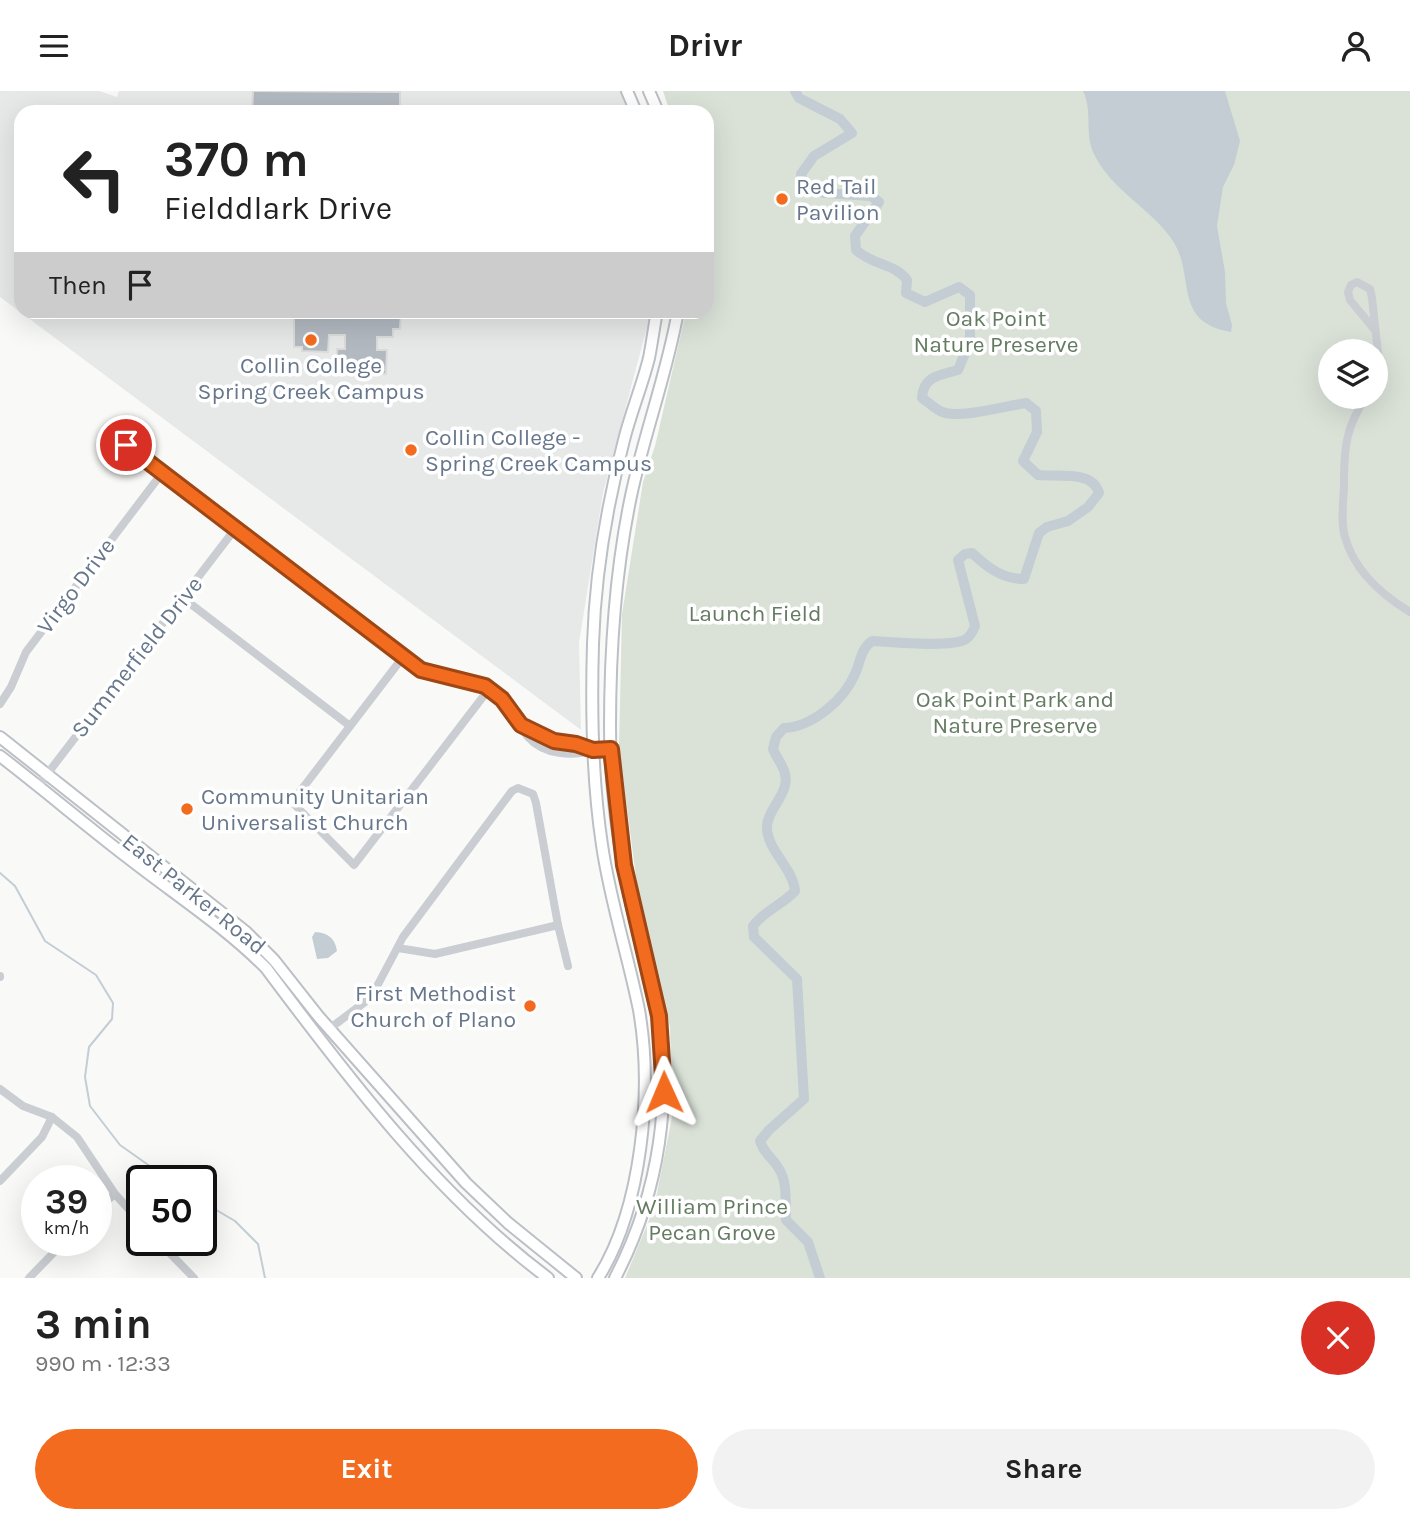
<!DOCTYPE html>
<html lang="en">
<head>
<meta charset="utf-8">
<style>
	:root { --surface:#fff; --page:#f2f2f2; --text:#222; --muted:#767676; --accent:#f36b1e }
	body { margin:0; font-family:Karla,sans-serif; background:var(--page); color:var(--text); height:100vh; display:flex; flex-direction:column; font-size:26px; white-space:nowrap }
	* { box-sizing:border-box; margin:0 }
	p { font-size:23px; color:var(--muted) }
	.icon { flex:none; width:38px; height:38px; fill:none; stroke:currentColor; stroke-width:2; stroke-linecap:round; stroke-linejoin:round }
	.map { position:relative; height:1187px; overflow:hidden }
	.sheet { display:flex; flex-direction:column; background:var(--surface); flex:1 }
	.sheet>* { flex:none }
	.hud { position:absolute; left:14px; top:14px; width:700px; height:214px; border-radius:21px; box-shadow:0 7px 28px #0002; background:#fff; color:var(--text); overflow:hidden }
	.tools { position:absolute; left:1318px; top:248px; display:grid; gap:14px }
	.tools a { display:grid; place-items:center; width:70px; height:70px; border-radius:50%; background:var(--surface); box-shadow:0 7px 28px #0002; font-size:35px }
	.speed { position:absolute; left:21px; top:1074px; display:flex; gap:14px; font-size:35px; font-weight:700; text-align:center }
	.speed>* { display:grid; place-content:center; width:91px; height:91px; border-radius:50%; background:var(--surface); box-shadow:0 7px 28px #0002; line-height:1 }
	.speed small { font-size:18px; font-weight:400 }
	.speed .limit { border:4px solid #111; border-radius:10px; background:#fff; color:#111 }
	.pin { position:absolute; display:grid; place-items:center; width:60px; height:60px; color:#fff; margin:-30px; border:4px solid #fff; border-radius:50%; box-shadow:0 2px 7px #0007 }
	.me { position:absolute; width:77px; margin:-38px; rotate:359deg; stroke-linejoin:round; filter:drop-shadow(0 0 5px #0008) }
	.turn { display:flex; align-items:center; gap:24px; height:147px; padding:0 35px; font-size:32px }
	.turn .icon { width:91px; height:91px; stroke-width:2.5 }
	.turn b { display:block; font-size:49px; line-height:60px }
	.then { display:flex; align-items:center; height:66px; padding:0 35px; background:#0003; gap:14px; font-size:26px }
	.round { display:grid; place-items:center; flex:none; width:74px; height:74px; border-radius:37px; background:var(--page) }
	.overview { display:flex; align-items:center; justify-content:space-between; height:119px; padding:0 35px }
	h1 { font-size:42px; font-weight:700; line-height:52px }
	.action { display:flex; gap:14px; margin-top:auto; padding:14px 35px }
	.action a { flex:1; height:80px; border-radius:42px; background:var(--accent); color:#fff; font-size:28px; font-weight:700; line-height:80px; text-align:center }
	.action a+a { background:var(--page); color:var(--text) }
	header { display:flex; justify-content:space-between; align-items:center; height:91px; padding:0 35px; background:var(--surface); font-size:32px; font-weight:700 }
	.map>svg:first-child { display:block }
	.built { fill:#e7e9e8 }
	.green { fill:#dae2d8; fill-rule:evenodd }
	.water { fill:#c3cdd3 }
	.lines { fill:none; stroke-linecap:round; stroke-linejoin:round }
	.stream { stroke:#c3cdd3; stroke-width:2 }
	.river { stroke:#c3cdd3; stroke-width:10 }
	.building { fill:#b2b9c1; stroke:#dbdcd9; stroke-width:2 }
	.secondary-casing { stroke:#bcc0c6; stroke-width:14 }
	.minor { stroke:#cacdd1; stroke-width:8 }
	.secondary { stroke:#fff; stroke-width:10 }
	.route-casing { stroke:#9e4614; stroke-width:18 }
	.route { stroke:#f36b1e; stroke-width:12 }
	.poi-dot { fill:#f36b1e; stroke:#fff; stroke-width:2.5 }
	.labels { text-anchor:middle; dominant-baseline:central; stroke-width:7; stroke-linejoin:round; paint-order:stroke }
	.poi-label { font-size:23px; fill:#66768b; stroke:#fff; text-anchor:start }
	.park-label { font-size:23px; fill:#647b62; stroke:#fff }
	.street-label { font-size:23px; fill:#66768b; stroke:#fff }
</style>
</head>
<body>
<header><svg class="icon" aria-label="menu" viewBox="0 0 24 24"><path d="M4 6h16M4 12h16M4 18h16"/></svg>Drivr<svg class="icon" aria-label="person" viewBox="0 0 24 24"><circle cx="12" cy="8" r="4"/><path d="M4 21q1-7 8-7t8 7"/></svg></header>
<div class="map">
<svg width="1410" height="1187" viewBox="0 0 1410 1187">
	<rect width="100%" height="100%" fill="#f9faf7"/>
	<!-- built -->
	<path class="built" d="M0,0H99L117,6L119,0H620L629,21H21V220L651,221L603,402L579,552L581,639L0,206Z"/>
	<!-- green -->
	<path class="green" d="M663,0H1410V1187H625L654,1117L672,1026L670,936L638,801L619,655L622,523L643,391L655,355L686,221L707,220V21H670ZM1330,261H1376V306H1330Z"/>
	<!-- water -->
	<g class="water">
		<path d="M1083,0H1225L1240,50L1234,74L1223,96L1217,135L1225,181L1226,212L1232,234L1231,241C1172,231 1196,186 1173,150C1151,117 1111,99 1094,63C1084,43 1093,20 1083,0Z"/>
		<path d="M315,841C328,842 335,847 337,860L328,867L317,868L312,846Z"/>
	</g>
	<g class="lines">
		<!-- stream -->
		<g class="stream">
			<path d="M0,782L15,795L45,850L96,884L113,912L112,928L89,956L85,986L90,1015L120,1054L171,1090"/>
			<path d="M201,1110L235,1130L258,1153L265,1187"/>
		</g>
		<!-- river -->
		<path class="river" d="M795,0L799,7L840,28L852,42L814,65L801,83L804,95L824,102L871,105L879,111L855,145L856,159C874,175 894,172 907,189L906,202L925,211L959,196L970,204V250L958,279C940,284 923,285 922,307C928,311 934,317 940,320C957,329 1005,315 1026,312L1036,320L1037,341L1023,370L1038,384C1058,386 1093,379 1099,402L1088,416L1068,430L1047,436L1039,442L1024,488C1002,488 987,476 972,462L965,463L958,469L975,535C973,540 971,545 966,548C952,557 892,551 872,550C860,559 861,570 855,583C844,609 812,636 784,637L776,646L773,658C776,666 784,676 785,683C790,702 768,717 767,735C766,759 793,776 795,800C782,814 764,820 753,835L754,846L797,888L804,1008L769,1039L760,1050C764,1063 773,1067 779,1078C788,1091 785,1114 786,1129L808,1151L820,1187"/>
	</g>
	<!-- building -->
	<g class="building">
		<path d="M253,0L400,1V21H286V16L271,15L270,21H252Z"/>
		<path d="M294,220H401L400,238H393V246H377V259H387L386,283L336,282L337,258H345V244H329L328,261L302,260V256H294Z"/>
	</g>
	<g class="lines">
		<defs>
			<g id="secondary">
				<path d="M627,0L636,21"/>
				<path d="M649,0L658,21"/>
				<path d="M0,646L246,841L274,869L319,926L466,1092L508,1132L576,1187"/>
				<path d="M0,665C43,698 84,733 127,766C174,803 223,834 266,877C348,987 437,1104 548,1187"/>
				<path d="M598,1187C642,1117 653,1000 639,919C628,864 610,810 602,754C592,688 591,620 593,553C595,485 607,414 624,349C631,321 642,295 649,267C652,252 654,236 657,220"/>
				<path d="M615,1187C660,1101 673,1006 657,911C652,883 642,856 635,829C620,767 610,700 610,636C610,558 615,481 631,405C644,343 667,283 678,220"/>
			</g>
		</defs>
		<!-- secondary casing -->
		<use href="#secondary" class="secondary-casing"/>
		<!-- minor -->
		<g class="minor">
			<path d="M1374,238L1350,209L1348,201L1351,194L1357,191L1370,198L1372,207L1379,271L1376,288"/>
			<path d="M1366,306C1346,336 1344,356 1344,392C1344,408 1340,430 1345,446C1354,479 1382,504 1410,521"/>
			<path d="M126,354L421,579C441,586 464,585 483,594C509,608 512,627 528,646C544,664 573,666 593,659"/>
			<path d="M183,507L350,635"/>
			<path d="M403,566L292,711L354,774L489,598"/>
			<path d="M0,613L11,596L26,561L162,382"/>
			<path d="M521,634L554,650L576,653L593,659"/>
			<path d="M38,695L235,438"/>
			<path d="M398,857L435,863L558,834"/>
			<path d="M0,886V885"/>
			<path d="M329,938L365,911L374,901L403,846L512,700L518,697L533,703L536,712L558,834L568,875"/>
			<path d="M0,998L23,1015L52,1026L77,1046L115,1103L142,1133"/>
			<path d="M0,1090L42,1046L52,1026"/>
			<path d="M96,1118L115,1103"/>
			<path d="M158,1150L194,1187"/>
			<path d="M29,1187L65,1150"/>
		</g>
		<!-- secondary -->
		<use href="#secondary" class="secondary"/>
	</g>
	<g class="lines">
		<defs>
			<path id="route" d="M126,354L421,579L485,595L502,608L521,634L554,650L576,653L593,659L611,658L624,774L659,925L664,1001"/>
		</defs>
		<!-- route casing -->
		<use href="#route" class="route-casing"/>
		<!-- route -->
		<use href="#route" class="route"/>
	</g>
	<!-- markers -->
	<g class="poi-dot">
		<circle cx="782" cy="108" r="7"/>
		<circle cx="311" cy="249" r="7"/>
		<circle cx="411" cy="359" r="7"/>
		<circle cx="187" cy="718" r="7"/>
		<circle cx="530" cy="915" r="7"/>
	</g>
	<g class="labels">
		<!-- poi labels -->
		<g class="poi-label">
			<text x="796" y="95">Red Tail<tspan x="796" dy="26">Pavilion</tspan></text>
			<text x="311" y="274" text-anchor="middle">Collin College<tspan x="311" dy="26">Spring Creek Campus</tspan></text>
			<text x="425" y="346">Collin College -<tspan x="425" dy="26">Spring Creek Campus</tspan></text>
			<text x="201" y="705">Community Unitarian<tspan x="201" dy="26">Universalist Church</tspan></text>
			<text x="516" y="902" text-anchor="end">First Methodist<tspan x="516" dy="26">Church of Plano</tspan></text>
		</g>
		<!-- park labels -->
		<g class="park-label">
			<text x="996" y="227">Oak Point<tspan x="996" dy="26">Nature Preserve</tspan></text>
			<text x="755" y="522">Launch Field</text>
			<text x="1015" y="608">Oak Point Park and<tspan x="1015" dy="26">Nature Preserve</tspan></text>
			<text x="712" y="1115">William Prince<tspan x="712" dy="26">Pecan Grove</tspan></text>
		</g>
		<!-- street labels -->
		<g class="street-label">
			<text transform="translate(76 495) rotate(-53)">Virgo Drive</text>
			<text transform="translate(137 566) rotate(-52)">Summerfield Drive</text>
			<text transform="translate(194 803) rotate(39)">East Parker Road</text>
		</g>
	</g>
</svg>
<div class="tools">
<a><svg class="icon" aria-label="layers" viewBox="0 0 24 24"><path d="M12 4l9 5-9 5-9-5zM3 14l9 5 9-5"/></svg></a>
</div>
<div class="speed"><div>39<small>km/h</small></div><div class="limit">50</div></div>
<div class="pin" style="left:126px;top:354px;background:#d93025"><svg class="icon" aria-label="arrive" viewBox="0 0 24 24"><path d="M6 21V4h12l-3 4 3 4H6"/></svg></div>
<svg class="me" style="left:664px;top:1001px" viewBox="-20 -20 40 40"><path d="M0-17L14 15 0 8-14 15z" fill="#f36b1e" stroke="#fff" stroke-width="4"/></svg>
<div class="hud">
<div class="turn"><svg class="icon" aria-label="left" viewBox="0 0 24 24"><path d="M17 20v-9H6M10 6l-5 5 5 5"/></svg><div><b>370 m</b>Fielddlark Drive</div></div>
<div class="then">Then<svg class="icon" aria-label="arrive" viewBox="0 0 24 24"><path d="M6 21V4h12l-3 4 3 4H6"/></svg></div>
</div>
</div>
<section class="sheet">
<div class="overview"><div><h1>3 min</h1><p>990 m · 12:33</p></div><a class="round" style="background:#d93025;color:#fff"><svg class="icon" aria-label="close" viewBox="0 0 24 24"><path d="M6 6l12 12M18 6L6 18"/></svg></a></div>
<div class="action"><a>Exit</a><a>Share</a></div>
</section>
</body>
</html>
